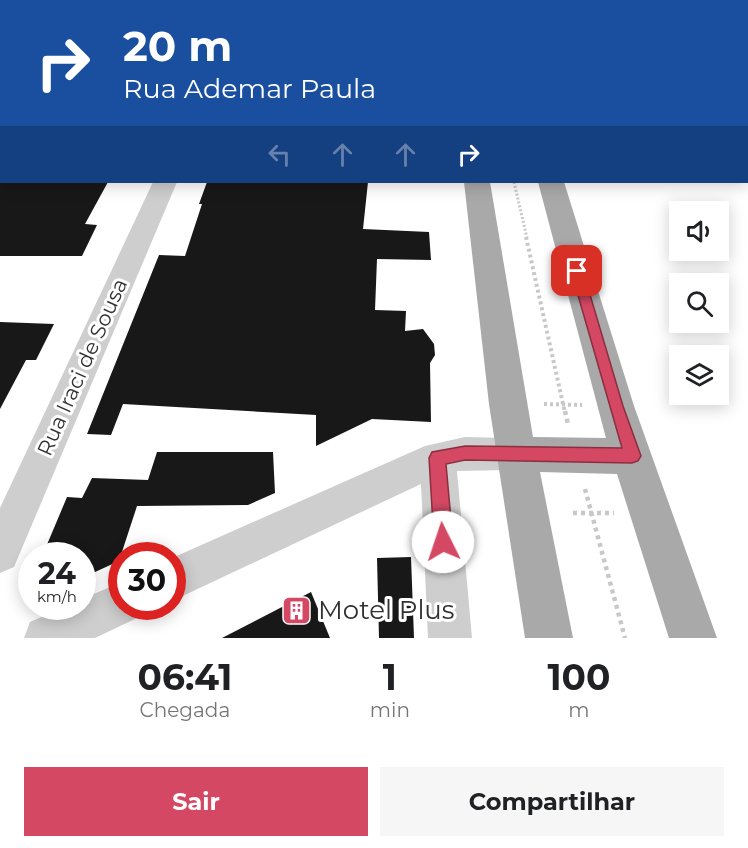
<!DOCTYPE html>
<html lang="pt">
<head>
<meta charset="utf-8">
<style>
	:root { --surface:#fff; --page:#f6f6f6; --text:#202124; --muted:#757577; --accent:#d44863 }
	body { margin:0; font-family:Montserrat,sans-serif; background:var(--page); color:var(--text); height:100vh; display:flex; flex-direction:column; font-size:22px; white-space:nowrap }
	* { box-sizing:border-box; margin:0 }
	p { font-size:20px; color:var(--muted) }
	.icon { flex:none; width:33px; height:33px; fill:none; stroke:currentColor; stroke-width:2; stroke-linecap:round; stroke-linejoin:round }
	.map { position:relative; height:638px; overflow:hidden }
	.details { display:flex; flex-direction:column; background:var(--surface); flex:1 }
	.details>* { flex:none }
	.guide { position:absolute; left:0px; top:0px; width:748px; height:183px; box-shadow:0 3px 15px #0003; background:#1a4fa0; color:#fff; overflow:hidden }
	.tools { position:absolute; left:669px; top:201px; display:grid; gap:12px }
	.tools a { display:grid; place-items:center; width:60px; height:60px; border-radius:0px; background:var(--surface); box-shadow:0 3px 15px #0003; font-size:30px }
	.speed { position:absolute; left:18px; top:542px; display:flex; gap:12px; font-size:30px; font-weight:700; text-align:center }
	.speed>* { display:grid; place-content:center; width:78px; height:78px; border-radius:50%; background:var(--surface); box-shadow:0 3px 15px #0003; line-height:1 }
	.speed small { font-size:15px; font-weight:400 }
	.speed .limit { border:9px solid #d22; background:#fff; color:#111 }
	.pin { position:absolute; display:grid; place-items:center; width:51px; height:51px; color:#fff; margin:-26px; border-radius:12px; box-shadow:0 3px 9px #0006 }
	.me { position:absolute; width:66px; margin:-33px; rotate:356deg; stroke-linejoin:round; filter:drop-shadow(0 0 4px #0008) }
	.turn { display:flex; align-items:center; gap:21px; height:126px; padding:0 24px; font-size:27px }
	.turn .icon { width:78px; height:78px; stroke-width:2.5 }
	.turn b { display:block; font-size:42px; line-height:51px }
	.lanes { display:flex; align-items:center; height:57px; padding:0 24px; background:#0003; justify-content:center; gap:30px; direction:ltr }
	.lanes .off { opacity:.35 }
	.eta { display:flex; justify-content:space-evenly; align-items:center; height:102px; text-align:center }
	.eta b { font-size:36px; font-weight:700; line-height:42px }
	.button { display:flex; gap:12px; margin-top:auto; padding:12px 24px }
	.button a { flex:1; height:69px; border-radius:0px; background:var(--accent); color:#fff; font-size:24px; font-weight:700; line-height:69px; text-align:center }
	.button a+a { background:var(--page); color:var(--text) }
	.map>svg:first-child { display:block }
	.building { fill:#181818 }
	.lines { fill:none; stroke-linecap:round; stroke-linejoin:round }
	.path-far2 { stroke:#c8c8c8; stroke-width:3; stroke-dasharray:2 2; stroke-linecap:butt }
	.path-far1 { stroke:#c8c8c8; stroke-width:4; stroke-dasharray:3 3; stroke-linecap:butt }
	.path { stroke:#c8c8c8; stroke-width:4.5; stroke-dasharray:4 4; stroke-linecap:butt }
	.lane { fill:#cecece; fill-rule:evenodd }
	.street { fill:#cecece; fill-rule:evenodd }
	.primary { fill:#a9a9a9; fill-rule:evenodd }
	.route { fill:#d44863; stroke:#8a2f40; stroke-width:1.5 }
	.labels { text-anchor:middle; dominant-baseline:central; stroke-width:6; stroke-linejoin:round; paint-order:stroke }
	.street-label { font-size:21px; fill:#313131; stroke:#fff }
	.near-poi-label { font-size:26px; fill:#313131; stroke:#fff; text-anchor:start }
</style>
</head>
<body>
<div class="map">
<svg width="748" height="638" viewBox="0 0 748 638">
	<rect width="100%" height="100%" fill="#fff"/>
	<!-- building -->
	<g class="building">
		<path d="M0,182H108L85,224L97,225L82,256H0Z"/>
		<path d="M207,182H368L363,229L429,232L431,260L377,259L375,310L406,311L405,331L423,329L434,344L435,355L430,363L431,422L372,419L316,446V415L123,404L111,435L87,434L159,255L185,256L202,204H199Z"/>
		<path d="M0,322L54,324L36,360H26L0,409Z"/>
		<path d="M157,452H273L275,493L248,505L137,506L119,561L82,578V555H62L65,547H46L67,497L82,498L92,478L148,480Z"/>
		<path d="M411,557L414,638H379L377,558Z"/>
		<path d="M311,592L330,638H222Z"/>
	</g>
	<g class="lines">
		<!-- path-far2 -->
		<path class="path-far2" d="M514,182L527,238"/>
		<!-- path-far1 -->
		<g class="path-far1">
			<path d="M526,237L565,413"/>
			<path d="M544,404L582,405"/>
		</g>
		<!-- path -->
		<g class="path">
			<path d="M565,411L568,424"/>
			<path d="M585,489L625,638"/>
			<path d="M573,513H614"/>
		</g>
		<!-- lane -->
		<g class="lane">
			<path d="M591,0H610L609,2Z"/>
			<path d="M614,0L628,2H615Z"/>
		</g>
		<!-- street -->
		<g class="street">
			<path d="M62,0H78L61,2Z"/>
			<path d="M239,0H255L238,2Z"/>
			<rect x="747" y="39" width="1" height="10"/>
			<path d="M2,69V81L0,82V70Z"/>
			<rect x="747" y="116" width="1" height="12"/>
			<path d="M153,182H177L14,567L0,573V508Z"/>
			<path d="M465,437L516,438L529,443L534,454L529,465L516,470L457,471L472,638H428L421,484L172,601V558L425,446Z"/>
			<path d="M122,582V606H142L137,618L95,638H24L30,622L67,606H82V599Z"/>
		</g>
		<!-- primary -->
		<g class="primary">
			<path d="M442,0H460V2H443Z"/>
			<rect x="489" y="0" width="18" height="2"/>
			<path d="M464,182H490L533,437L606,438L538,182H564L634,406L717,638H669L617,474L540,472L573,638H525L489,404Z"/>
		</g>
	</g>
	<!-- route -->
	<path class="route" d="M577,267L583,271L623,406L641,456L638,461L632,463L465,460L446,464L453,542L450,548L443,551L437,548L434,542L429,458L432,452L465,446L622,448L571,271Z"/>
	<!-- icons -->
	<defs>
		<symbol id="building-square" viewBox="-11 -11 22 22"><rect x="-9" y="-9" width="18" height="18" rx="4" fill="#d44863" stroke="#fff"/><path d="M-4-6H4V6H1V3H-1V6H-4ZM-2.5-4.3h1.7v1.8h-1.7ZM.8-4.3h1.7v1.8H.8ZM-2.5-1h1.7V.8h-1.7ZM.8-1h1.7V.8H.8Z" fill="#fff"/></symbol>
	</defs>
	<g fill-rule="evenodd">
		<use href="#building-square" x="280" y="594" width="33" height="33"/>
	</g>
	<g class="labels">
		<!-- street labels -->
		<g class="street-label">
			<text transform="translate(82 367) rotate(-66)">Rua Iraci de Sousa</text>
		</g>
		<!-- near-poi labels -->
		<g class="near-poi-label">
			<text x="318" y="610">Motel Plus</text>
		</g>
	</g>
</svg>
<div class="tools">
<a><svg class="icon" aria-label="sound" viewBox="0 0 24 24"><path d="M4 9h4l5-4v14l-5-4H4zM17 9q2 3 0 6"/></svg></a>
<a><svg class="icon" aria-label="search" viewBox="0 0 24 24"><circle cx="10" cy="10" r="6"/><path d="M15 15l6 6"/></svg></a>
<a><svg class="icon" aria-label="layers" viewBox="0 0 24 24"><path d="M12 4l9 5-9 5-9-5zM3 14l9 5 9-5"/></svg></a>
</div>
<div class="speed"><div>24<small>km/h</small></div><div class="limit">30</div></div>
<div class="pin" style="left:577px;top:271px;background:#d93025"><svg class="icon" aria-label="arrive" viewBox="0 0 24 24"><path d="M6 21V4h12l-3 4 3 4H6"/></svg></div>
<svg class="me" style="left:443px;top:542px" viewBox="-20 -20 40 40"><circle r="19" fill="#fff"/><path d="M0-13L10 11 0 6-10 11z" fill="#d44863"/></svg>
<div class="guide">
<div class="turn"><svg class="icon" aria-label="right" viewBox="0 0 24 24"><path d="M7 20v-9h11M14 6l5 5-5 5"/></svg><div><b>20 m</b>Rua Ademar Paula</div></div>
<div class="lanes"><svg class="icon off" aria-label="left" viewBox="0 0 24 24"><path d="M17 20v-9H6M10 6l-5 5 5 5"/></svg><svg class="icon off" aria-label="ahead" viewBox="0 0 24 24"><path d="M12 20V5M6 11l6-6 6 6"/></svg><svg class="icon off" aria-label="ahead" viewBox="0 0 24 24"><path d="M12 20V5M6 11l6-6 6 6"/></svg><svg class="icon" aria-label="right" viewBox="0 0 24 24"><path d="M7 20v-9h11M14 6l5 5-5 5"/></svg></div>
</div>
</div>
<section class="details">
<div class="eta">
<div><b>06:41</b><p>Chegada</p></div>
<div><b>1</b><p>min</p></div>
<div><b>100</b><p>m</p></div>
</div>
<div class="button"><a>Sair</a><a>Compartilhar</a></div>
</section>
</body>
</html>
